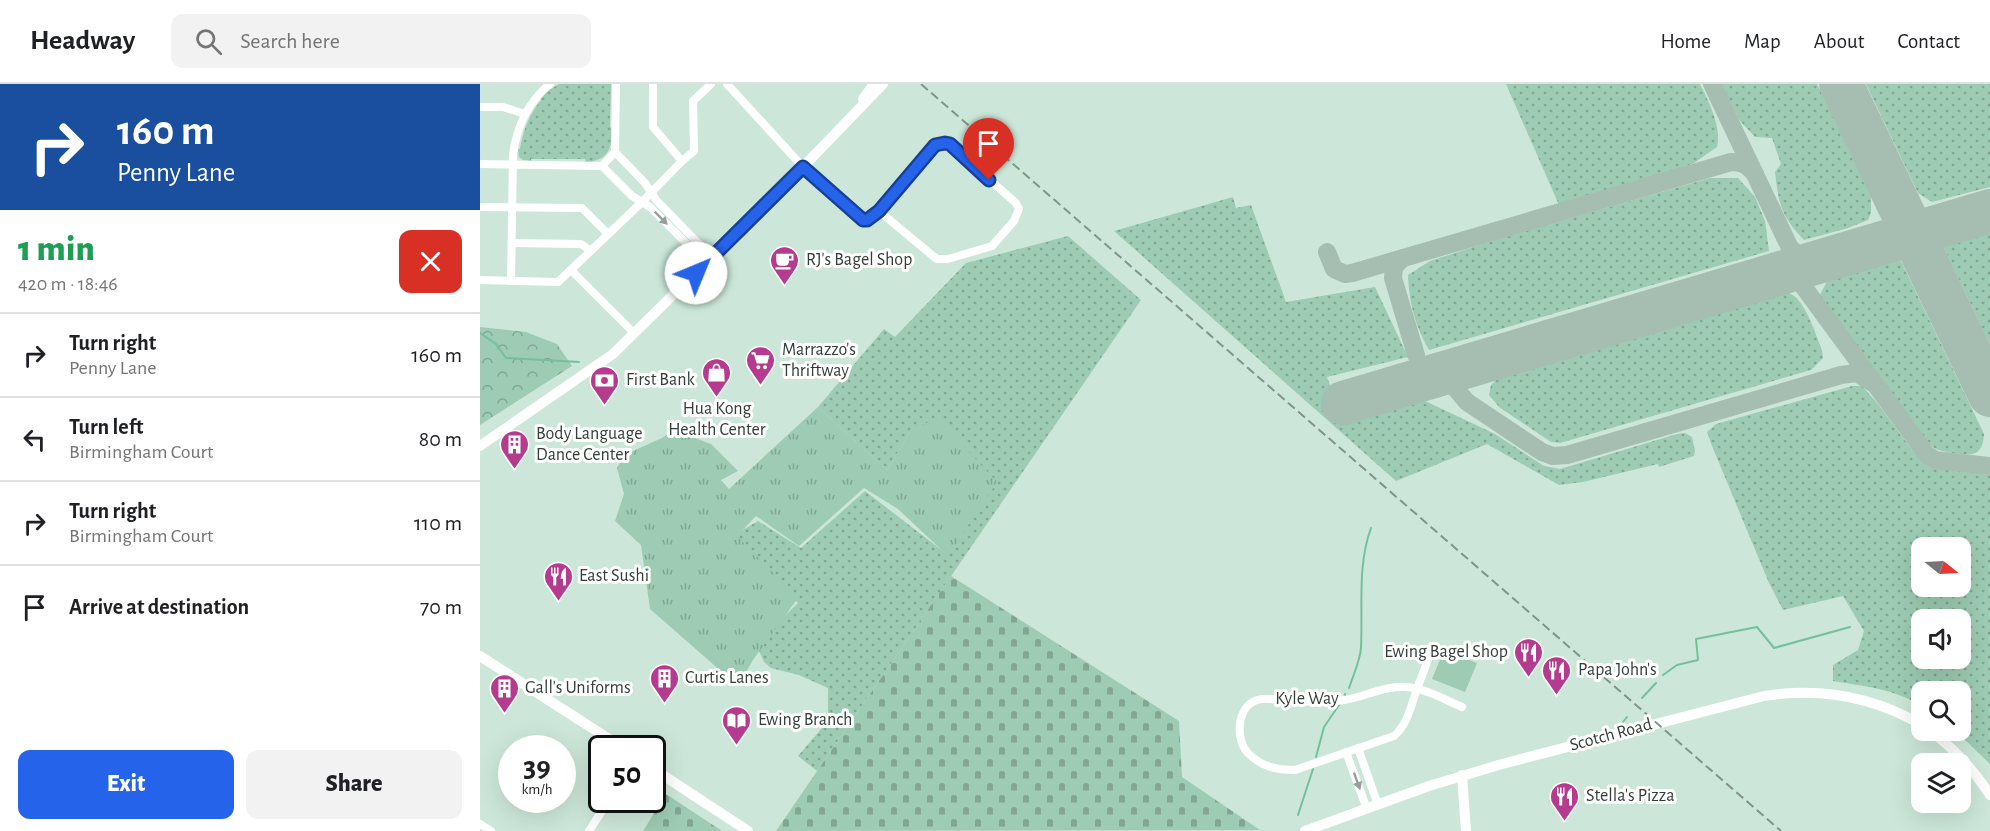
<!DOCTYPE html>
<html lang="en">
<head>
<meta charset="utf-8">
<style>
	:root { --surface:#fff; --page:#f2f2f2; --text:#202124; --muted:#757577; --line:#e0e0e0; --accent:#2563eb }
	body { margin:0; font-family:"Alegreya Sans",sans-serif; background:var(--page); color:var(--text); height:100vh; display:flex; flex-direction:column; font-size:22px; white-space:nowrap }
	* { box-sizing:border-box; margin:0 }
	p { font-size:20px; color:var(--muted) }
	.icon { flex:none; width:33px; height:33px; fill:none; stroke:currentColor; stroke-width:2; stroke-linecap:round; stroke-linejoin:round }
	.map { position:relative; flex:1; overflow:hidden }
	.details { display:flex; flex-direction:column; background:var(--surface); width:480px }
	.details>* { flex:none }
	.guide { background:#1a4fa0; color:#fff; overflow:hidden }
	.needle { width:39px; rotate:108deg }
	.controls { position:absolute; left:1431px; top:453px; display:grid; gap:12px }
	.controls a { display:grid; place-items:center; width:60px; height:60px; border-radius:12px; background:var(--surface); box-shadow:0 6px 24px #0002; font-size:30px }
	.speed { position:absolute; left:18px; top:651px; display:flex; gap:12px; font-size:30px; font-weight:700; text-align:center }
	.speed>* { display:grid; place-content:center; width:78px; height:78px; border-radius:50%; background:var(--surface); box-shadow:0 6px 24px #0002; line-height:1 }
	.speed small { font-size:15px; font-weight:400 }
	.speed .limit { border:3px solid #111; border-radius:9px; background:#fff; color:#111 }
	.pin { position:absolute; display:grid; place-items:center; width:51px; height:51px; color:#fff; margin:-62px -26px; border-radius:50% 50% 50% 0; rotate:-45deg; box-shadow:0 0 6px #0007 }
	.pin .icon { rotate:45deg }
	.me { position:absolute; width:66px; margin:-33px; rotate:45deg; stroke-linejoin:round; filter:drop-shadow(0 0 4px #0008) }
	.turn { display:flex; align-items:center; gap:21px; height:126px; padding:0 18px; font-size:27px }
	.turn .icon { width:78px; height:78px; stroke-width:2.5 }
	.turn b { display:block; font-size:42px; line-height:51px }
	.round { display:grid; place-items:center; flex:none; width:63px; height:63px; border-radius:12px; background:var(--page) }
	.head { display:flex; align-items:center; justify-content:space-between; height:102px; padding:0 18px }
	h1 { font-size:36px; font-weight:800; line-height:45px; color:#1e9e55 }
	.primary-button { display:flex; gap:12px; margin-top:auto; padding:12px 18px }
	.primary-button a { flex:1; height:69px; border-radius:12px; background:var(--accent); color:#fff; font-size:24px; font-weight:800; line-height:69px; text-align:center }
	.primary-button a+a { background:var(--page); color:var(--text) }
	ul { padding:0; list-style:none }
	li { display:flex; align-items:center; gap:18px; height:84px; padding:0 18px; border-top:2px solid var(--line) }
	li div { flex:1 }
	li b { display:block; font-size:22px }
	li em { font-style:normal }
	header { display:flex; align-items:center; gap:36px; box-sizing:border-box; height:84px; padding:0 30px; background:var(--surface); border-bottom:2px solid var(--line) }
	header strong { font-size:28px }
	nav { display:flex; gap:33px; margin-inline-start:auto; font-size:21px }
	.search { width:420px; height:54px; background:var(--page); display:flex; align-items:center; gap:15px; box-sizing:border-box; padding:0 21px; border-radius:12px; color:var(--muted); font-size:22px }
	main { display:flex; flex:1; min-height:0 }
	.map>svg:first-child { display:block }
	.grass { fill:url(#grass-dots); fill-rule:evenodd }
	.forest { fill:url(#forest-crowns) }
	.cemetery { fill:url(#cemetery-stones) }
	.park { fill:url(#park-tufts) }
	.garden { fill:#9dcbb3 }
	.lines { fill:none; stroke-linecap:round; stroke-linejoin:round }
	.stream { stroke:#74c09c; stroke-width:2 }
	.taxiway { stroke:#a6beb2; stroke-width:18 }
	.runway { stroke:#a6beb2; stroke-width:44 }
	.street { stroke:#fff; stroke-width:8 }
	.secondary { stroke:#fff; stroke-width:10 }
	.rail { stroke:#81948a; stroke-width:2; stroke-dasharray:9 4.5; stroke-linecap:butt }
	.oneway { fill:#9a9e9c }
	.route-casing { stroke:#184099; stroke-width:15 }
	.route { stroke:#2563eb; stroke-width:10 }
	.labels { text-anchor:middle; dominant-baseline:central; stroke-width:6; stroke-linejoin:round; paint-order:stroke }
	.poi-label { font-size:18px; fill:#343e39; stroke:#fff; text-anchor:start }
	.street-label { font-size:18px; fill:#343e39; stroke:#fff }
</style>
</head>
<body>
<header>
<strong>Headway</strong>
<div class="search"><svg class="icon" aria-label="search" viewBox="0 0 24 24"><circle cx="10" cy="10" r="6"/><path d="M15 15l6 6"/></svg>Search here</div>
<nav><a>Home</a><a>Map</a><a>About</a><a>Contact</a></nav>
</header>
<main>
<section class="details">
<div class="guide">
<div class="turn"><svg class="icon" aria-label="right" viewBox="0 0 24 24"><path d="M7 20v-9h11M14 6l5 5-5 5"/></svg><div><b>160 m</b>Penny Lane</div></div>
</div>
<div class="head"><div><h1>1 min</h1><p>420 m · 18:46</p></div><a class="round" style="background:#d93025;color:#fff"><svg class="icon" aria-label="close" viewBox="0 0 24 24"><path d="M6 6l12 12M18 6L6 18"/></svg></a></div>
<ul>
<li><svg class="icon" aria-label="right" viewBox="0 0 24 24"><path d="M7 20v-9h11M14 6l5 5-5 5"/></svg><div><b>Turn right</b><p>Penny Lane</p></div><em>160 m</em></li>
<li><svg class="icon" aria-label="left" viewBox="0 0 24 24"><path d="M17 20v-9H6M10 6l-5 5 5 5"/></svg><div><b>Turn left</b><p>Birmingham Court</p></div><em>80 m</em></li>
<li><svg class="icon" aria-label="right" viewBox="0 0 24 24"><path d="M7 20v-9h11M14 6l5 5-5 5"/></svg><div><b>Turn right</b><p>Birmingham Court</p></div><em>110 m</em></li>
<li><svg class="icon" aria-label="arrive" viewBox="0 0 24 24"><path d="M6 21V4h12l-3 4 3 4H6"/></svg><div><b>Arrive at destination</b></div><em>70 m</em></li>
</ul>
<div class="primary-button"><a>Exit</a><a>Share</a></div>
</section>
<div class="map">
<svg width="1510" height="747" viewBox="0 0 1510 747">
	<defs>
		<pattern id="grass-dots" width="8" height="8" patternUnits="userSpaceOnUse" patternTransform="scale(1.5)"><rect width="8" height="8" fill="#9dcbb3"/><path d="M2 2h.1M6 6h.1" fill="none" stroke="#81a693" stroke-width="1.8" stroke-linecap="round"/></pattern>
		<pattern id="forest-crowns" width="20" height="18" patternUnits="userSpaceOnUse" patternTransform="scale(1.5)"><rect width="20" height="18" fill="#9dcbb3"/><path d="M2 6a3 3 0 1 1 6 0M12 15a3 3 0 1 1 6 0" fill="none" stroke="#81a693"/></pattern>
		<pattern id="cemetery-stones" width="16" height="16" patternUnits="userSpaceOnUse" patternTransform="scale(1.5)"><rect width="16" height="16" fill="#9dcbb3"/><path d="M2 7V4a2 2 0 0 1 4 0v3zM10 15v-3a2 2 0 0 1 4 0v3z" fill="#81a693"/></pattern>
		<pattern id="park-tufts" width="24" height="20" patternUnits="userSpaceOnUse" patternTransform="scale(1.5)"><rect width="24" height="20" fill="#9dcbb3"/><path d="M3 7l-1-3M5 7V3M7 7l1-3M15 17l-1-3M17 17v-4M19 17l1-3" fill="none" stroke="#81a693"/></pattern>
	</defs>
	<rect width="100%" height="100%" fill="#cce7d9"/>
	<!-- grass -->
	<g class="grass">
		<path d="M79,0H131L130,43L133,45C132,64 128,77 106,78L105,75H51V77L43,76L39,73L38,65H40C43,47 49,31 61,16L60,14L69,4L71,5Z"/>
		<path d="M1026,0H1220C1229,18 1242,44 1237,63L1214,79L1204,83L1079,121Z"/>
		<path d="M1240,0H1337L1391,113V129L1388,136L1368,144L1324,156C1301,132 1299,121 1295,88L1301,80L1292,54L1275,53L1260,37Z"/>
		<path d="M1386,0H1510V103L1452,118L1438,109Z"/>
		<path d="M1230,94H1258L1275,113L1285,137L1289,167L949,266C935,242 929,219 928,191L950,177L1021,154Z"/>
		<path d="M753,113L756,124L771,121L806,218L895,203L928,273L847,293L864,339L941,315L1015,350L1064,382L1080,385L1197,350L1205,349L1212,353L1215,367L1214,372L1179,383L1178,380L1103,398L1079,401L1007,360L916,397L634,147Z"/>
		<path d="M1510,148V260L1463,162Z"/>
		<path d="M588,152L661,216L337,687L318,672L348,637V604L319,591L291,584L284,578L276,560L318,519L254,451L278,437L321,464L385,407L468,471L432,345L407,386L338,323L404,245L415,253L486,179Z"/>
		<path d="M1420,175L1504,350C1503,372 1492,372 1473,369C1467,368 1460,367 1454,364C1449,360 1444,355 1440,350L1343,217L1340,211L1348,195Z"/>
		<path d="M1306,208C1324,211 1335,249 1342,266L1343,274L1331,286L1080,359L1071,358L1019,323L1009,311L1011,301L1020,292Z"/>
		<path d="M1372,302H1382L1398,320L1432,366L1449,383L1510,391V680L1476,647L1480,646V608H1442L1441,622C1416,605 1383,602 1353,597V581L1378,566L1384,547L1363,512L1303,526L1289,499L1232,362L1227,348L1236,340ZM1442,464H1480V502H1442ZM1442,536H1480V574H1442Z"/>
	</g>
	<!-- forest -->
	<path class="forest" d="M0,243L46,248L77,260L92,282L0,341Z"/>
	<!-- cemetery -->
	<g class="cemetery">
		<path d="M471,492L699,637L702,693L780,746L296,747Z"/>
		<path d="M186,710L242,747H163Z"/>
	</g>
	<!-- park -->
	<path class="park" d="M338,323L407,386L432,345L458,334L517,398L468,472L418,425L384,404L319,462L276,432L257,452L318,514L273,576L258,602L170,525L161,461L135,437L144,410L137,384L144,371L182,354L194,346L231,360L258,387L241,396L249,405Z"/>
	<!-- garden -->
	<path class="garden" d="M964,566L997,579L985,608L952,595Z"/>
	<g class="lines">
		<!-- stream -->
		<g class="stream">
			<path d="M0,249L16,260L26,274L99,278"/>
			<path d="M1183,591L1197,581L1218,576L1216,555L1277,543L1294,564L1370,543"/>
			<path d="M869,604C873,592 880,577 881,564C883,524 877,482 891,444"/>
			<path d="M865,611V610"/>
			<path d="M1162,614L1176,599"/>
			<path d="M1139,643L1147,633"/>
			<path d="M836,673L844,643L859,621"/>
			<path d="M818,731L833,685"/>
		</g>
		<!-- taxiway -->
		<g class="taxiway">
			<path d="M1232,0L1310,164L1320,173L1337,178"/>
			<path d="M847,168L854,185L865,190L872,189L1251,78C1262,78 1267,81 1275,90"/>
			<path d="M923,174L914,183L913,194L936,271"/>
			<path d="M1286,194C1302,188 1310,190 1323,202L1447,371L1455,376L1510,382"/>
			<path d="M1506,303L1510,307"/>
			<path d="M976,305L987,318L1062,368L1073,372L1087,371L1361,291L1377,289L1393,299"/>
		</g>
		<!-- runway -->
		<g class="runway">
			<path d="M1361,0L1510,311"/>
			<path d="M863,319L1510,127"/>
		</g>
		<!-- street -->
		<g class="street">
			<path d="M247,0L323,83L383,136H387L399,127L455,61L465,59L469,60L536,119L539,125L534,137L512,162L468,175H457L453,172L399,127"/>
			<path d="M0,23H23L45,30"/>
			<path d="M135,68L165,99L177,117L221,162L223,170L229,176"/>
			<path d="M135,68L136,0"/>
			<path d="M202,77L214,67L213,17L231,0"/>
			<path d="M0,80L122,82L135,68"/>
			<path d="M122,82L152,112L170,123L215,168L223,170"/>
			<path d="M0,123L102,124L128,150"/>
			<path d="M32,159L101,160L111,167"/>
			<path d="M91,186L154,249"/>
			<path d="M0,196L78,198L162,118L202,77L173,43V0"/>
			<path d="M31,197L33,70C37,42 48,18 70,0"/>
			<path d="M949,573C945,584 941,594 937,605C931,621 928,640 914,652L815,686C797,686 782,683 769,670C755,657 756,623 777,616C787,613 799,616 809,617C827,618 846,619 864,616C884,613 906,601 927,603C946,605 964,615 982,623"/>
			<path d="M878,664L898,721"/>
			<path d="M866,668L887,725"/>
			<path d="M0,740L11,747"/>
			<path d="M109,747L129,716"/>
		</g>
		<!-- secondary -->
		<g class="secondary">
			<path d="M383,15L394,0"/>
			<path d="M0,362L133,270L323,83L403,0"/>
			<path d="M0,572L143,664"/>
			<path d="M1449,646C1474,664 1493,685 1510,711"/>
			<path d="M172,684L268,747"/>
			<path d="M982,691L986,747"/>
			<path d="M825,747L949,702L1022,680L1284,612C1340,603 1392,612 1442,641"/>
		</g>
		<!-- rail -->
		<path class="rail" d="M441,0L1301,747"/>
	</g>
	<!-- one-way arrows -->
	<defs><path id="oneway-solid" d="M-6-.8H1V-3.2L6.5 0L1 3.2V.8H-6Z" transform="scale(1.5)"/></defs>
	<g class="oneway">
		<use href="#oneway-solid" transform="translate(181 134) rotate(45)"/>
		<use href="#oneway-solid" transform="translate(877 697) rotate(70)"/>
	</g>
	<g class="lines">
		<defs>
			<path id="route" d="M216,189L323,83L383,136H387L399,127L455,61L465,59L470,60L509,96"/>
		</defs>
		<!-- route casing -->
		<use href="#route" class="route-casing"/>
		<!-- route -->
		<use href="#route" class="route"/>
	</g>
	<!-- icons -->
	<defs>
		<symbol id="cafe-pin" viewBox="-11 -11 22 30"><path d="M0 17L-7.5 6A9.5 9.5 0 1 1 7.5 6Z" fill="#b53b8e" stroke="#fff"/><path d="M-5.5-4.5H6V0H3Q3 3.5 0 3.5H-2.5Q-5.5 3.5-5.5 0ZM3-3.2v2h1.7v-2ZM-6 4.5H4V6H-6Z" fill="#fff"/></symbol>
		<symbol id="supermarket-pin" viewBox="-11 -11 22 30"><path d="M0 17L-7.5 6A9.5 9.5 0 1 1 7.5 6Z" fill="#b53b8e" stroke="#fff"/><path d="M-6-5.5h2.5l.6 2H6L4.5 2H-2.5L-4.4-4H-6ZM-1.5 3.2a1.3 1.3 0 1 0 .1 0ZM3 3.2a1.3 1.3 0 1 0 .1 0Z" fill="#fff"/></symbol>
		<symbol id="shop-pin" viewBox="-11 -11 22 30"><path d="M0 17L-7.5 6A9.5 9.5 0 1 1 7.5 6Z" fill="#b53b8e" stroke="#fff"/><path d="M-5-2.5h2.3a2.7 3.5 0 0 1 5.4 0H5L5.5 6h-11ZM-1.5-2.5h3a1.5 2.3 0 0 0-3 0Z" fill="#fff"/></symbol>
		<symbol id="bank-pin" viewBox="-11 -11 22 30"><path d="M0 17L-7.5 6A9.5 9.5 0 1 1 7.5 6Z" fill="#b53b8e" stroke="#fff"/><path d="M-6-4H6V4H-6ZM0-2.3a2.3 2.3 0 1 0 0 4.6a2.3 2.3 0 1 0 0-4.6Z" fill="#fff"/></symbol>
		<symbol id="building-pin" viewBox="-11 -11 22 30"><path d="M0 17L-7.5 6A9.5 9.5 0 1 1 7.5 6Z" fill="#b53b8e" stroke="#fff"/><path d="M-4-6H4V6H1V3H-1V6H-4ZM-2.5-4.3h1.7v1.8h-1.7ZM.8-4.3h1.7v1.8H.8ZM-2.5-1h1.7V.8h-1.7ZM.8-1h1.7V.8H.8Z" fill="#fff"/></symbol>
		<symbol id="restaurant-pin" viewBox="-11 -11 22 30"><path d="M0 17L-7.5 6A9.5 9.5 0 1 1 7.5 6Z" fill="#b53b8e" stroke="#fff"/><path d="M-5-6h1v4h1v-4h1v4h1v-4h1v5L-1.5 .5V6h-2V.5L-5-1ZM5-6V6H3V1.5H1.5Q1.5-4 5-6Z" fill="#fff"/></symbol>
		<symbol id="library-pin" viewBox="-11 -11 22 30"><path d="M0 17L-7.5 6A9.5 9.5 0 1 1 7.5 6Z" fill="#b53b8e" stroke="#fff"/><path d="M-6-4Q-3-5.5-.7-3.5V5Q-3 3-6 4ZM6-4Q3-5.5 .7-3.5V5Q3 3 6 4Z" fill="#fff"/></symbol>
	</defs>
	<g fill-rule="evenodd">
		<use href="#cafe-pin" x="288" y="160" width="33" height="45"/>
		<use href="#supermarket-pin" x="264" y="260" width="33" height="45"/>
		<use href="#shop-pin" x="220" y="272" width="33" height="45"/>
		<use href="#bank-pin" x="108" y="280" width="33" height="45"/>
		<use href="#building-pin" x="18" y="344" width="33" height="45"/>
		<use href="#restaurant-pin" x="62" y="476" width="33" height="45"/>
		<use href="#restaurant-pin" x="1032" y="552" width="33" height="45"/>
		<use href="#restaurant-pin" x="1060" y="570" width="33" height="45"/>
		<use href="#building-pin" x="168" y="578" width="33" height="45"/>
		<use href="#building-pin" x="8" y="588" width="33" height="45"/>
		<use href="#library-pin" x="240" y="620" width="33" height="45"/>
		<use href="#restaurant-pin" x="1068" y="696" width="33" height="45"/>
	</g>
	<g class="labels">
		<!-- poi labels -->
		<g class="poi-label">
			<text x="326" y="176">RJ's Bagel Shop</text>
			<text x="302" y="266">Marrazzo's<tspan x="302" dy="21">Thriftway</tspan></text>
			<text x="146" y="296">First Bank</text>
			<text x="237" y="325" text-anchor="middle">Hua Kong<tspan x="237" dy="21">Health Center</tspan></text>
			<text x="56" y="350">Body Language<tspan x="56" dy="21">Dance Center</tspan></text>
			<text x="99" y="492">East Sushi</text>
			<text x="1028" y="568" text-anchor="end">Ewing Bagel Shop</text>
			<text x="1098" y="586">Papa John's</text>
			<text x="205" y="594">Curtis Lanes</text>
			<text x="45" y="604">Gall's Uniforms</text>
			<text x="278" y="636">Ewing Branch</text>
			<text x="1106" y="712">Stella's Pizza</text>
		</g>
		<!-- street labels -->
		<g class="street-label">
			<text x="827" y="615">Kyle Way</text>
			<text transform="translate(1131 651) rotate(-15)">Scotch Road</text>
		</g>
	</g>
</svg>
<div class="controls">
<a><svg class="needle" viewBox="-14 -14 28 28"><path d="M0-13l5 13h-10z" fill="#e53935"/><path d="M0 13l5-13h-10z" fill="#757577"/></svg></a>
<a><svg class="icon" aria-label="sound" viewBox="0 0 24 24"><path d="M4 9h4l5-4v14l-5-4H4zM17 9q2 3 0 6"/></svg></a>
<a><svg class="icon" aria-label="search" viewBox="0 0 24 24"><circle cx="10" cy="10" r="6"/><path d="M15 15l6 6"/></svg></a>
<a><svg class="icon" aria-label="layers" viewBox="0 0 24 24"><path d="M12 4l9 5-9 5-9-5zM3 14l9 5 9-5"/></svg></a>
</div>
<div class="speed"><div>39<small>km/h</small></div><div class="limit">50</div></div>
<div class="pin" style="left:509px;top:96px;background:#d93025"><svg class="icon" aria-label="arrive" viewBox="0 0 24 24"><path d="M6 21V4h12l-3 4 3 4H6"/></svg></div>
<svg class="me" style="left:216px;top:189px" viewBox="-20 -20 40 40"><circle r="19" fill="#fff"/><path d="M0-13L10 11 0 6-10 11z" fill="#2563eb"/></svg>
</div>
</main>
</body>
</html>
